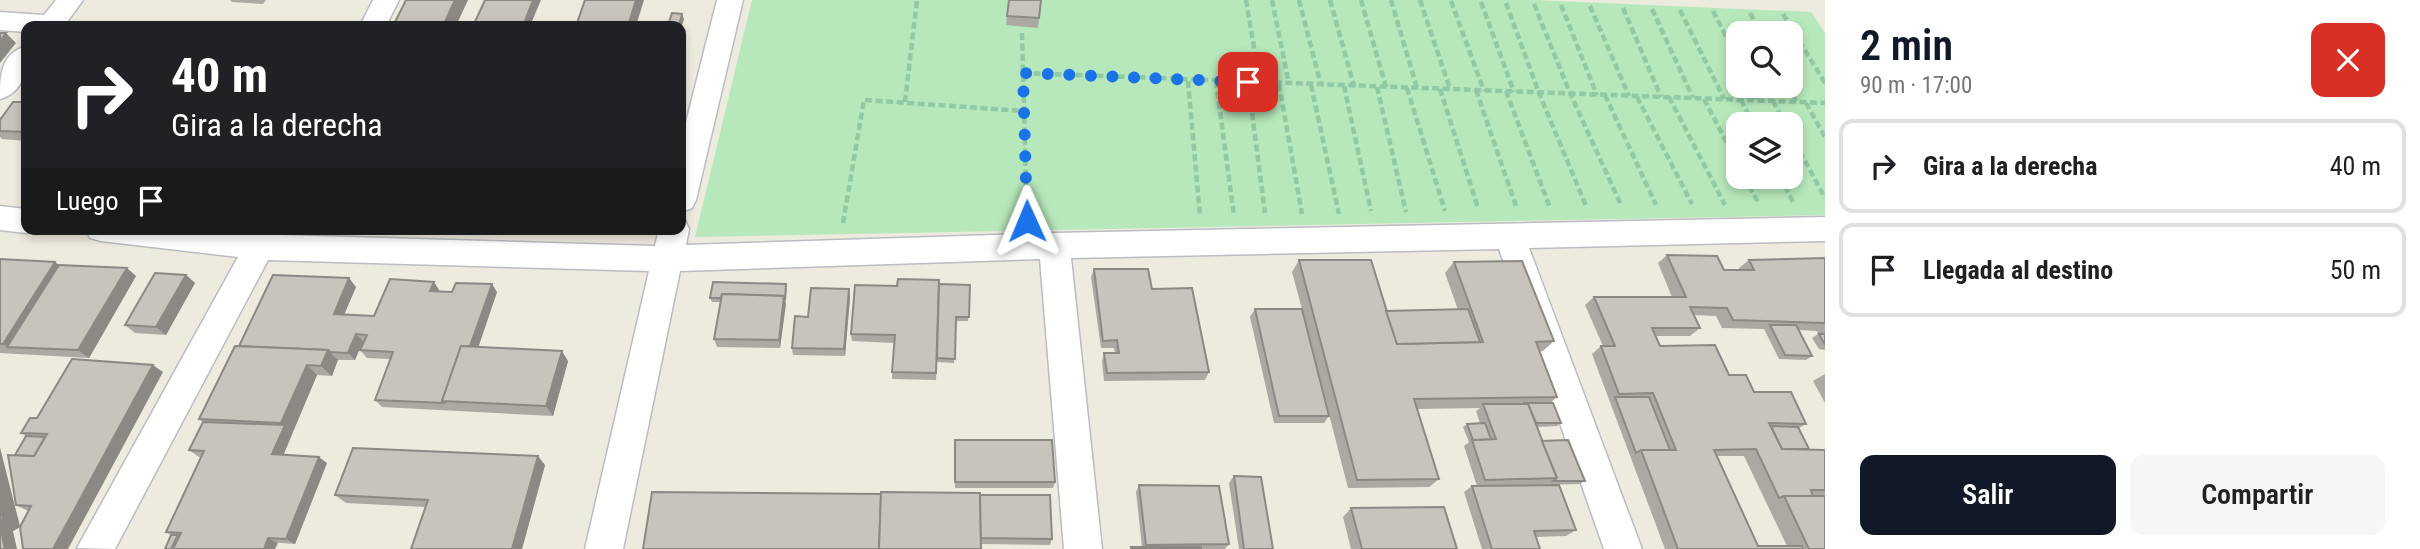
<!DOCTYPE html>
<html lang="es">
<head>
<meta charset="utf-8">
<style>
	:root { --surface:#fff; --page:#f6f6f6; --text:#202124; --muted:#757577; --line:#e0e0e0; --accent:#111827 }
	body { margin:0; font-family:"Roboto Condensed",sans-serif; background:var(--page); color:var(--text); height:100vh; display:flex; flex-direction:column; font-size:26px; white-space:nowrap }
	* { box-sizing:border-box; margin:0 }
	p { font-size:23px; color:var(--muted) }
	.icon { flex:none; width:38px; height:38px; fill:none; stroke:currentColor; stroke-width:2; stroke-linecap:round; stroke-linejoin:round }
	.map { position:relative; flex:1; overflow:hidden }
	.details { display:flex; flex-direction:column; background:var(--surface); width:595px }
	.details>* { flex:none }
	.guide { position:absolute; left:21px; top:21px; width:665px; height:214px; border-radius:14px; box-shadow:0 4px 10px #0003; background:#202124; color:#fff; overflow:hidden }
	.fabs { position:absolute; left:1726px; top:21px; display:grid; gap:14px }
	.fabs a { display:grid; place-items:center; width:77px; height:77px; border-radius:14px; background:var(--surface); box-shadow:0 4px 10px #0003; font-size:35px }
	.pin { position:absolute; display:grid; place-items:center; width:60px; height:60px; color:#fff; margin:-30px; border-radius:14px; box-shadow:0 4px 10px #0006 }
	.me { position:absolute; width:77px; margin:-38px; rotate:359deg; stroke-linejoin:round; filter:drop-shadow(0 0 5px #0008) }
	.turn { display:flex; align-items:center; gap:24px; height:147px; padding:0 35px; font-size:32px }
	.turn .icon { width:91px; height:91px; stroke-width:2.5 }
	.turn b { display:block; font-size:49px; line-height:60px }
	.then { display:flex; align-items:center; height:66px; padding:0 35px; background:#0003; gap:14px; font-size:26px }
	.round { display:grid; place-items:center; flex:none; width:74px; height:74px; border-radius:14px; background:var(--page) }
	.head { display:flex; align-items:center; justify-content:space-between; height:119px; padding:0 35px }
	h1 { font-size:42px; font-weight:600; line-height:52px; color:var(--accent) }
	.button { display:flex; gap:14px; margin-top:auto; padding:14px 35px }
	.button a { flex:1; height:80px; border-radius:14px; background:var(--accent); color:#fff; font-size:28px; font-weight:600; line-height:80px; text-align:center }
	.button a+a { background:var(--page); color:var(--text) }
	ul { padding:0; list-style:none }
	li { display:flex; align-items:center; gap:21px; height:94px; margin:0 14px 10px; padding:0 21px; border:4px solid var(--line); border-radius:14px }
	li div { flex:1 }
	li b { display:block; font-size:26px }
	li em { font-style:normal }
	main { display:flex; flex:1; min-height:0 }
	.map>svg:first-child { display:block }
	.green { fill:#b7e8bb; fill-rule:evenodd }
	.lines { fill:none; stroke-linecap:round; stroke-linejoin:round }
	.minor-casing { stroke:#babcc3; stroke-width:3 }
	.path { stroke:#90c9a4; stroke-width:4.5; stroke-dasharray:7 3.5; stroke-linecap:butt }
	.minor { fill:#fff; fill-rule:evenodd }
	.wall { fill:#aca9a2; fill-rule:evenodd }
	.shaded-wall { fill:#8c8984 }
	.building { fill:#c8c4bc; stroke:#8c8984; stroke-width:2 }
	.route { stroke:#1a73e8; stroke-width:12; stroke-dasharray:0 21.6 }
</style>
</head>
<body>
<main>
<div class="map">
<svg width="1825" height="549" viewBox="0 0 1825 549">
	<rect width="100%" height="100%" fill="#edebde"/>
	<!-- green -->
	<path class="green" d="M752,0H1534L1811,12L1825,33V215L695,237ZM1738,33H1790V86H1738ZM1738,124H1790V177H1738Z"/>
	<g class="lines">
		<defs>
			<g id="minor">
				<path d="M56,0H83L64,26H26V32L0,30V12L44,15Z"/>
				<path d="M373,0H399L386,26H360Z"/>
				<path d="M717,0H743L696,200L692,208L681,212V142Z"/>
				<path d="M26,46C27,68 25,92 0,99C0,76 0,54 26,46Z"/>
				<path d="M0,206L26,209V229L37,230L26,233L0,230Z"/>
				<path d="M1825,217V241L1529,248L1642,549H1604L1499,249L1071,258L1102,549H1064L1040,259L680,271L623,549H585L649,271L268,260L115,549L77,548L238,257L101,241L90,238L86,229H215L251,233L253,229H284L281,235L655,246L659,229H681V219L685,220L689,229L686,245L1054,233Z"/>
			</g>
		</defs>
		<!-- minor casing -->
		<use href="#minor" class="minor-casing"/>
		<!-- path -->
		<g class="path">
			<path d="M1246,0L1260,83"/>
			<path d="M1272,0L1289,84"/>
			<path d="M1299,0L1321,85"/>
			<path d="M1330,0L1354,86"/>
			<path d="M1361,0L1386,87"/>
			<path d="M1391,0L1417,88"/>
			<path d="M1420,0L1450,89"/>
			<path d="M1451,1L1484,91"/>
			<path d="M1481,2L1514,92"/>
			<path d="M1506,3L1539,93L1586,206"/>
			<path d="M1534,4L1570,93L1621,205"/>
			<path d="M1561,5L1597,95"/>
			<path d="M1590,6L1629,96"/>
			<path d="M1623,8L1661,97"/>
			<path d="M1652,9L1693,98"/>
			<path d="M1680,10L1724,99"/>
			<path d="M1713,11L1738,60"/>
			<path d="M1750,13L1761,33"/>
			<path d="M1783,14L1825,83"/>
			<path d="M1022,33L1027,221"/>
			<path d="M1023,73L1825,103"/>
			<path d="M1188,81L1200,216"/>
			<path d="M1216,81L1234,216"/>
			<path d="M1248,82L1265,213"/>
			<path d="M1279,84L1302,214"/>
			<path d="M1311,85L1339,214"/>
			<path d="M1344,86L1371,211"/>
			<path d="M1751,86L1757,99"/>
			<path d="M1788,86L1796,101"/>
			<path d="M1377,87L1406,212"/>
			<path d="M1407,88L1445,211"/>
			<path d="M1440,89L1478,208"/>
			<path d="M1476,90L1517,209"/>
			<path d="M1506,91L1550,208"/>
			<path d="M1605,95L1656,205"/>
			<path d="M1637,97L1692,204"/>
			<path d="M1669,97L1725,205"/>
			<path d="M1704,99L1738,164"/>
			<path d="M1741,100L1753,124"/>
			<path d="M1773,101L1785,124"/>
			<path d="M905,102L917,0"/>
			<path d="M1806,103L1825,137"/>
			<path d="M1790,133L1825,198"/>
			<path d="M1744,177L1759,204"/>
			<path d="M1780,177L1794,204"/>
			<path d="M843,223L864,100L1024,111"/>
		</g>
		<!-- minor -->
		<use href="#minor" class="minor"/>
	</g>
	<!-- wall -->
	<g class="wall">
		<path d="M230,0H266L263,4L232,2Z"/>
		<path d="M1009,0H1041L1038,28L1006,25Z"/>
		<path d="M26,102V141L2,139L0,137V120Z"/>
		<path d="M1667,255L1724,270H1739V268L1749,260L1825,258V350L1819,349L1812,338L1818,334L1817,331L1799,330L1812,356L1806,360L1779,359L1764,329L1722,328L1716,316L1694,315L1700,328L1690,336H1655L1660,346L1729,375L1754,392L1806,424L1799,428L1809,449L1825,450V549H1665L1592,354L1601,346H1603L1585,305L1594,297H1672L1658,263ZM1717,456H1744L1787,546H1758Z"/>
		<path d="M0,259L59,265L136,276L89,358L0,353Z"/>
		<path d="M1299,260L1386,311L1458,310L1445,273L1454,262L1554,341L1543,351L1539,352L1557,397L1550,403L1561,423L1557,426L1537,427L1542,441L1585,481L1580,484L1540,485L1576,530L1566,536L1536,537L1540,549H1482L1464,492L1472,486H1477L1464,446L1469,442L1463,427L1467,424L1480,423L1476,411L1480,408L1417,409L1439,479L1429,487L1348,488L1322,387L1329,416L1324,423H1274L1250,317L1255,309H1302L1292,272Z"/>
		<path d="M1094,269L1152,289L1209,372L1205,380L1104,381L1102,361L1104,353H1115L1114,348H1101L1091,277Z"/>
		<path d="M186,275L195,283L166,335L135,333L125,325Z"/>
		<path d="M434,282L439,290V291L497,292L478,347L568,361L553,416L382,407L375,400L390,359L367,358L360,350L363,341L355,360H337L332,376L317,375L283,455L327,463L295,544L171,535L166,532L201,457H199L189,450L203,422L199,419L239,346L356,287L344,314L374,316Z"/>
		<path d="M939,284L970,285L968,321H955L954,363L937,362L936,380L892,379L894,343L852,341L851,334L897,286Z"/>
		<path d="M787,288L780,348L717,347L714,339L720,302H712L710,298Z"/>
		<path d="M850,297L845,356L793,355L792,348L808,317Z"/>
		<path d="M163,372L20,527L13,531L0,549V448L20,526L28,511L16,505L15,455L26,436L21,433L37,418Z"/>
		<path d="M1825,374V403L1813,381Z"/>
		<path d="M955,440L1055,482L1053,488H955Z"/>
		<path d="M545,465L522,549H411L425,507L346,503L335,495Z"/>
		<path d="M1234,476L1273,549H1239L1229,483Z"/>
		<path d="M1139,485L1229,544L1225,549H1130L1131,547H1142L1136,492Z"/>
		<path d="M980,495L1052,539L1050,545L981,544Z"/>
		<path d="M1351,508L1457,549H1351L1343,517Z"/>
	</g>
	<!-- shaded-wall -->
	<g class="shaded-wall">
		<path d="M455,0H468L456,26H443Z"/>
		<path d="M533,0H541L530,26H523Z"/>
		<path d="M636,0H644L636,26H628Z"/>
		<path d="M682,14L684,19L681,29V26L679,25Z"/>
		<path d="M6,33L16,43L0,63V41Z"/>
		<path d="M55,262L69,273L7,347L19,354L3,344Z"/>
		<path d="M127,268L136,276L89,358L78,350Z"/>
		<path d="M186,275L195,283L166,335L156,327Z"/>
		<path d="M349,278L356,287L341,322L334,314Z"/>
		<path d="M434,282L439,290L436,299L430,291Z"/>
		<path d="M492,284L497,292L475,357L469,349Z"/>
		<path d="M849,289L850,297L845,356L844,349Z"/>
		<path d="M784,296L786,304L780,348L779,340Z"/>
		<path d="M356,334L363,341L355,360L348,353Z"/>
		<path d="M328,350L338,360L332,376L321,366Z"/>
		<path d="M562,351L568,361L553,416L546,406Z"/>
		<path d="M153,365L163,372L68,549H53Z"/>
		<path d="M307,365L317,375L293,432L281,423Z"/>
		<path d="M285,425L293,432L281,461L272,454Z"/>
		<path d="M0,448L20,527L13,531L17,549H5L0,537Z"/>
		<path d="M538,456L545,465L522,549H512Z"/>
		<path d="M319,457L327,463L295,544L286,539Z"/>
		<path d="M268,538L278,543L275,549H264Z"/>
	</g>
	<!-- building -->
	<g class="building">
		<path d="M406,0H455L443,26H393Z"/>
		<path d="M485,0H533L523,26H473Z"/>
		<path d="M585,0H636L628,26H576Z"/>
		<path d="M1009,0H1041L1039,18L1007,16Z"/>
		<path d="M672,13L682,14L679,25H668Z"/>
		<path d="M0,33H6L0,41Z"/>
		<path d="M13,102H26V132L0,131V120Z"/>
		<path d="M1667,255L1717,256L1724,270H1754L1749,260L1825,258V323L1733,320L1727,308L1690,307L1700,328H1652L1660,346L1715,345L1729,375H1746L1754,392H1791L1806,424L1769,423L1782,449L1825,450V490H1811L1813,496H1784L1779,498L1756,449L1714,450L1758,546H1802L1803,549H1678L1641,450H1676L1653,393L1619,394L1601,346H1615L1594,297H1686Z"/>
		<path d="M0,259L55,262L3,344H0Z"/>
		<path d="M1299,260H1371L1397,344L1483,342L1454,262L1522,261L1554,341L1536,342L1557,397L1414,399L1439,479L1357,480Z"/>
		<path d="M59,265L127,268L78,350L7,347Z"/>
		<path d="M1094,269H1148L1152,289L1192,288L1209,372L1107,373L1104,353H1119L1117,340L1103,341Z"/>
		<path d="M155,273L186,275L156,327L125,325Z"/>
		<path d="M273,275L349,278L334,314L374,316L390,279L434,282L430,291L452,292L456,283L492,284L470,346H461L442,401L444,403L375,400L393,352L360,350L367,335L356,334L348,353L330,352L328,350L239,346Z"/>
		<path d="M898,279L939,280L936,373L892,372L895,335L851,334L855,285L897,286Z"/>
		<path d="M713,282L786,284L785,300L784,296L722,294L721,298H710Z"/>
		<path d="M939,284L970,285L969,317H956L955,359L937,358Z"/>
		<path d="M811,288L849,289L844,349L792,348L795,316L808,317Z"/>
		<path d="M722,294L784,296L779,340L714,339Z"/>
		<path d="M1255,309H1302L1329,416H1279Z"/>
		<path d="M1468,309L1480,342L1397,344L1386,311Z"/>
		<path d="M1770,325H1796L1812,356L1785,355Z"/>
		<path d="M1819,334H1825V345Z"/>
		<path d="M235,346L328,350L321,366L307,365L281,423L199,419Z"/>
		<path d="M461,346L562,351L546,406L442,401Z"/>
		<path d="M72,359L153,365L53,549H23L20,527L31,506L16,505L8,455L34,456L47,434L21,433L30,418H37Z"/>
		<path d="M1615,397H1649L1670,450H1641L1636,453Z"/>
		<path d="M1523,403H1553L1561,423H1536L1528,404Z"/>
		<path d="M1483,404H1528L1557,478L1485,480L1472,440L1496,439Z"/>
		<path d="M203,422L285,425L272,454L319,457L286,539L268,538L264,549H173L181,533L166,532L204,451L189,450Z"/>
		<path d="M1485,423L1491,439L1473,440L1467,424Z"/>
		<path d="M1771,426L1798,427L1809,449H1782Z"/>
		<path d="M26,436L45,437L34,456L15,455Z"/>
		<path d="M955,440H1052L1055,482H955Z"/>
		<path d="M1568,440L1585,481H1553L1557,478L1542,441Z"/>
		<path d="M353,448L538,456L512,549H411L428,500L335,495Z"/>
		<path d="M1234,476L1261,477L1273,549H1244Z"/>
		<path d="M1139,485L1219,486L1229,544L1146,545Z"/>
		<path d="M1559,485L1576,530L1534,531L1540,549H1492L1472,486Z"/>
		<path d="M652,492L881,494L879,549H643Z"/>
		<path d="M881,492L980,493L981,549H879Z"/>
		<path d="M980,495H1050L1052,539L981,538Z"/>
		<path d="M1784,496H1825V549H1809Z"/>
		<path d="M1444,507L1457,549H1362L1351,508Z"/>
		<path d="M0,508L3,519L0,520Z"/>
		<path d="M0,526L5,549H0Z"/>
		<path d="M171,535H178L171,549H165Z"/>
		<path d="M1131,547H1201V549H1132Z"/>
	</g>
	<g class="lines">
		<!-- route -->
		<path class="route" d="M1027,221L1023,73L1248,82"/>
	</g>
</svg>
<div class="fabs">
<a><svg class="icon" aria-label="search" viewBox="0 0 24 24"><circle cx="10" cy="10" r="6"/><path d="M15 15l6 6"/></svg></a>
<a><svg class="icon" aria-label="layers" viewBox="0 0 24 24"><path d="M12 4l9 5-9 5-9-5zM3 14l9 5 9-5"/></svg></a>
</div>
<div class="pin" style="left:1248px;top:82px;background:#d93025"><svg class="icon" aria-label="arrive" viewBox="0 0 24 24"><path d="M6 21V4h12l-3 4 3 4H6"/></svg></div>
<svg class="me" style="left:1027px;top:221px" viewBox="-20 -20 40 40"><path d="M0-17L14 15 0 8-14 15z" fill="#1a73e8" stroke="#fff" stroke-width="4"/></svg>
<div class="guide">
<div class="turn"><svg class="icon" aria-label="right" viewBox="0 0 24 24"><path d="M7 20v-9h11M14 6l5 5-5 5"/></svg><div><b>40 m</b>Gira a la derecha</div></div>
<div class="then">Luego<svg class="icon" aria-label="arrive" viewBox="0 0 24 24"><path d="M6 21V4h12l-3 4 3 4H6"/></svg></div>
</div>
</div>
<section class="details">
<div class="head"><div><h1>2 min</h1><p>90 m · 17:00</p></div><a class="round" style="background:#d93025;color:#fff"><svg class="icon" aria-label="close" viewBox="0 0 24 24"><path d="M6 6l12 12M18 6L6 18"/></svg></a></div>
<ul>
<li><svg class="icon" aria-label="right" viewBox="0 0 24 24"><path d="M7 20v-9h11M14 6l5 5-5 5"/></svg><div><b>Gira a la derecha</b></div><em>40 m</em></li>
<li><svg class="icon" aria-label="arrive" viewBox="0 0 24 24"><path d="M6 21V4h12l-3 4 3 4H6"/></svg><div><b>Llegada al destino</b></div><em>50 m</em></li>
</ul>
<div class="button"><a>Salir</a><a>Compartir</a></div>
</section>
</main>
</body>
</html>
